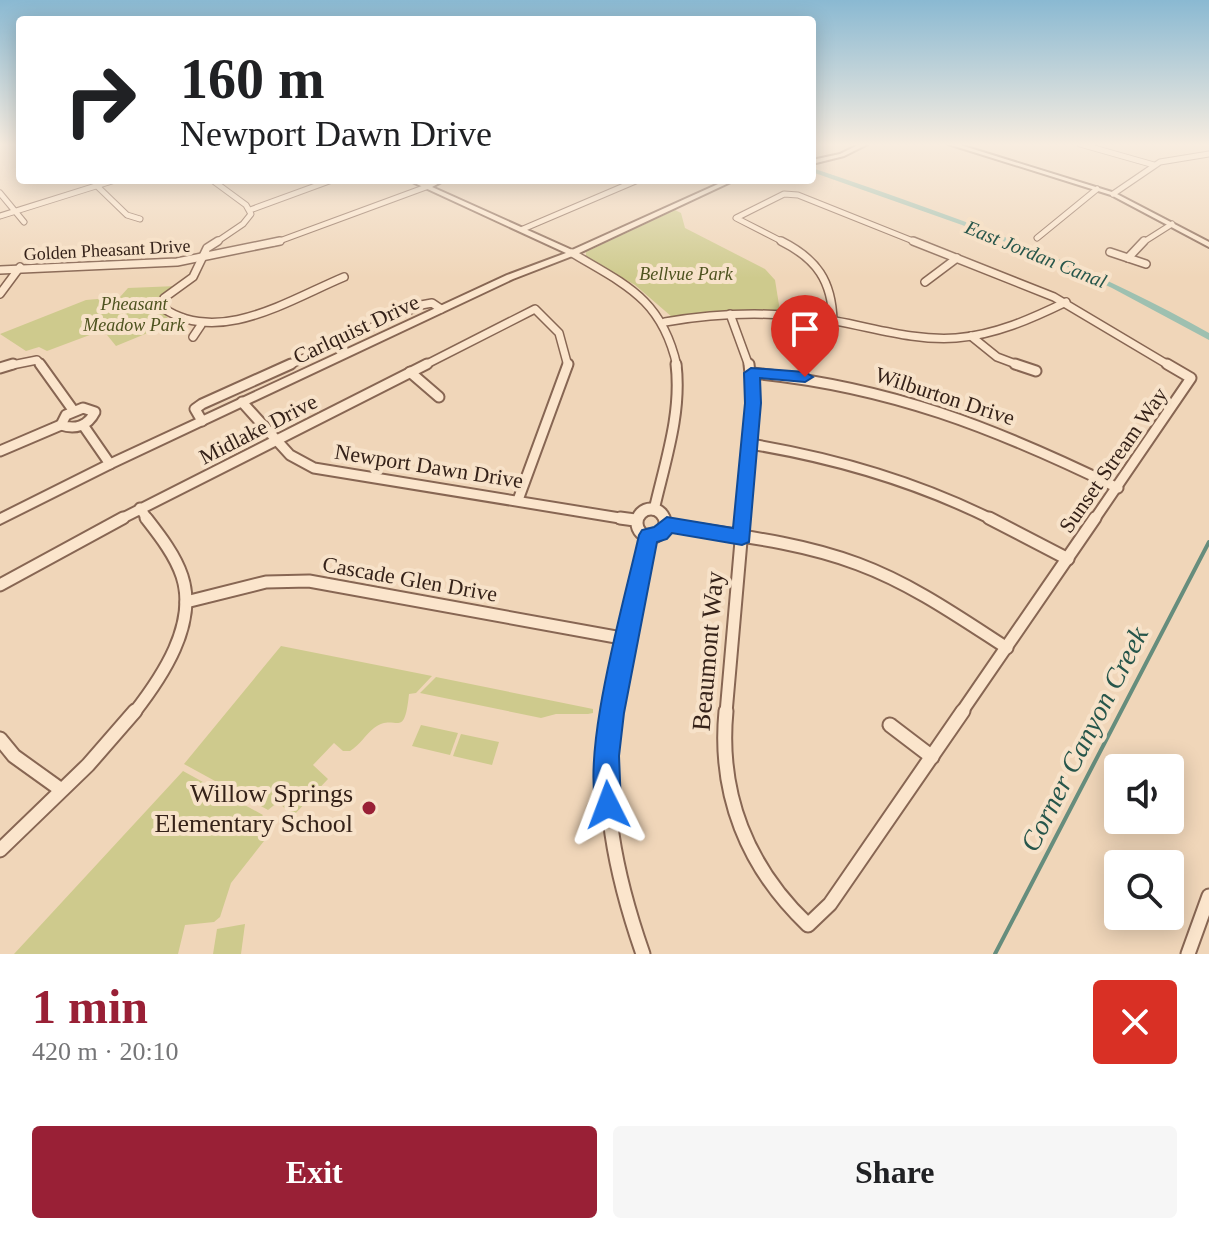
<!DOCTYPE html>
<html lang="en">
<head>
<meta charset="utf-8">
<style>
	:root { --surface:#fff; --page:#f6f6f6; --text:#202124; --muted:#757577; --accent:#992036 }
	body { margin:0; font-family:"Times New Roman",serif; background:var(--page); color:var(--text); height:100vh; display:flex; flex-direction:column; font-size:30px; white-space:nowrap }
	* { box-sizing:border-box; margin:0 }
	p { font-size:26px; color:var(--muted) }
	.icon { flex:none; width:44px; height:44px; fill:none; stroke:currentColor; stroke-width:2; stroke-linecap:round; stroke-linejoin:round }
	.map { position:relative; height:954px; overflow:hidden }
	.panel { display:flex; flex-direction:column; background:var(--surface); flex:1 }
	.panel>* { flex:none }
	.banner { position:absolute; left:16px; top:16px; width:800px; height:168px; border-radius:8px; box-shadow:0 4px 20px #0003; background:#fff; color:var(--text); overflow:hidden }
	.buttons { position:absolute; left:1104px; top:754px; display:grid; gap:16px }
	.buttons a { display:grid; place-items:center; width:80px; height:80px; border-radius:8px; background:var(--surface); box-shadow:0 4px 20px #0003; font-size:40px }
	.pin { position:absolute; display:grid; place-items:center; width:68px; height:68px; color:#fff; margin:-82px -34px; border-radius:50% 50% 50% 0; rotate:-45deg; box-shadow:0 0 8px #0007 }
	.pin .icon { rotate:45deg }
	.me { position:absolute; width:88px; margin:-44px; rotate:357deg; stroke-linejoin:round; filter:drop-shadow(0 0 6px #0008) }
	.turn { display:flex; align-items:center; gap:28px; height:168px; padding:0 32px; font-size:36px }
	.turn .icon { width:104px; height:104px; stroke-width:2.5 }
	.turn b { display:block; font-size:56px; line-height:68px }
	.round { display:grid; place-items:center; flex:none; width:84px; height:84px; border-radius:8px; background:var(--page) }
	.headline { display:flex; align-items:center; justify-content:space-between; height:136px; padding:0 32px }
	h1 { font-size:48px; font-weight:600; line-height:60px; color:var(--accent) }
	.button { display:flex; gap:16px; margin-top:auto; padding:16px 32px }
	.button a { flex:1; height:92px; border-radius:8px; background:var(--accent); color:#fff; font-size:32px; font-weight:600; line-height:92px; text-align:center }
	.button a+a { background:var(--page); color:var(--text) }
	.map>svg:first-child { display:block }
	.green { fill:#ceca8d }
	.lines { fill:none; stroke-linecap:round; stroke-linejoin:round }
	.stream { stroke:#668d7d; stroke-width:4 }
	.canal { fill:#9ec0b0; fill-rule:evenodd }
	.minor-far4-casing { stroke:#876653; stroke-width:7 }
	.minor-far3-casing { stroke:#876653; stroke-width:10 }
	.minor-far2-casing { stroke:#876653; stroke-width:13 }
	.minor-far1-casing { stroke:#876653; stroke-width:15 }
	.minor-casing { stroke:#876653; stroke-width:17 }
	.tertiary-casing { stroke:#876653; stroke-width:4 }
	.minor-far4 { stroke:#fbe5cc; stroke-width:5 }
	.minor-far3 { stroke:#fbe5cc; stroke-width:7 }
	.minor-far2 { stroke:#fbe5cc; stroke-width:9 }
	.minor-far1 { stroke:#fbe5cc; stroke-width:11 }
	.minor { stroke:#fbe5cc; stroke-width:13 }
	.tertiary { fill:#fbe5cc; fill-rule:evenodd }
	.route { fill:#1a73e8; stroke:#114b97; stroke-width:2 }
	.poi-dot { fill:#992036; stroke:#f7e2c9; stroke-width:3 }
	.labels { text-anchor:middle; dominant-baseline:central; stroke-width:8; stroke-linejoin:round; paint-order:stroke }
	.far-street-label { font-size:18px; fill:#352219; stroke:#f7e2c9 }
	.far-park-label { font-size:18px; font-style:italic; fill:#4e531f; stroke:#f7e2c9 }
	.far-water-label { font-size:20px; font-style:italic; fill:#27564b; stroke:#f7e2c9 }
	.street-label { font-size:22px; fill:#352219; stroke:#f7e2c9 }
	.near-street-label { font-size:26px; fill:#352219; stroke:#f7e2c9 }
	.near-poi-label { font-size:26px; fill:#352219; stroke:#f7e2c9; text-anchor:end }
	.near-water-label { font-size:28px; font-style:italic; fill:#27564b; stroke:#f7e2c9 }
</style>
</head>
<body>
<div class="map">
<svg width="1209" height="954" viewBox="0 0 1209 954">
	<rect width="100%" height="100%" fill="#f0d6b9"/>
	<!-- green -->
	<g class="green">
		<path d="M675,210L681,213L685,228L765,269L775,280L780,311H726L672,317L635,285L586,257V252Z"/>
		<path d="M177,286L159,299L157,305L172,323L116,346L103,330L47,351L39,347L26,351L0,334L86,300L120,297L128,288Z"/>
		<path d="M281,646L432,676L416,693L409,694C404,743 396,711 374,728C365,735 360,745 350,751H343L334,743L313,765L328,779L293,816L278,802L268,810L184,764Z"/>
		<path d="M436,677L593,709V713L588,714H556L541,718L420,693Z"/>
		<path d="M421,725L458,733L450,755L412,746Z"/>
		<path d="M461,734L499,742L492,765L453,756Z"/>
		<path d="M183,771L263,815L253,826L263,835L264,841L231,883L220,917L214,922L185,925L178,954H14Z"/>
		<path d="M245,924L241,954H213L217,929Z"/>
	</g>
	<g class="lines">
		<!-- stream -->
		<path class="stream" d="M995,954L1209,542"/>
		<!-- canal -->
		<path class="canal" d="M812,168C843,178 874,189 905,200C1010,237 1112,278 1209,333V340L1112,288L1063,265L962,225L812,172Z"/>
		<defs>
			<g id="minor-far4">
				<path d="M1080,144L1154,165"/>
				<path d="M212,180L246,205L251,214L243,224L215,243"/>
				<path d="M97,186L127,215L140,219"/>
				<path d="M0,193L24,222"/>
				<path d="M1113,194L1160,162L1209,154"/>
				<path d="M250,210L332,180"/>
				<path d="M0,216L115,180"/>
				<path d="M523,229L638,180"/>
				<path d="M1037,238L1097,189"/>
				<path d="M274,243L426,187"/>
				<path d="M785,243L736,218L784,194L798,195L918,243"/>
				<path d="M1142,243L1172,224"/>
			</g>
			<g id="minor-far3">
				<path d="M218,241L207,248L193,277L164,298L163,308C219,346 289,300 344,277"/>
				<path d="M781,241C817,259 832,281 833,321"/>
				<path d="M913,241L1054,297L1170,366"/>
				<path d="M1110,252L1146,264"/>
				<path d="M572,253C626,285 662,299 677,366"/>
				<path d="M1128,258L1144,241"/>
				<path d="M0,270L177,262L280,241"/>
				<path d="M925,282L957,258"/>
				<path d="M0,294L20,267"/>
				<path d="M730,314L749,366"/>
				<path d="M665,322C722,312 778,311 835,321C875,328 915,341 956,338C995,335 1031,319 1066,302"/>
				<path d="M971,336L997,357L1021,366"/>
				<path d="M193,337L201,325"/>
				<path d="M7,366L37,360L42,366"/>
				<path d="M287,366L421,305L432,303L441,309"/>
				<path d="M423,366L535,309L559,333L568,366"/>
			</g>
			<g id="minor-far2">
				<path d="M40,364L73,410"/>
				<path d="M1015,364L1036,371"/>
				<path d="M0,368L13,364"/>
				<path d="M410,372L439,397"/>
				<path d="M751,373C889,386 995,428 1118,488"/>
				<path d="M242,402L290,455L314,468L632,520"/>
				<path d="M83,408L95,412C88,426 75,430 61,425L66,415Z"/>
				<path d="M202,421L195,409L202,404L291,364"/>
				<path d="M83,425L110,464"/>
				<path d="M750,444C835,458 915,481 993,520"/>
				<path d="M0,451L61,425"/>
				<path d="M518,500L568,364"/>
				<path d="M140,508L148,520"/>
				<path d="M654,510C665,462 682,413 676,364"/>
				<path d="M119,520L427,364"/>
				<path d="M743,520L753,403L749,364"/>
				<path d="M1094,520L1191,378L1167,364"/>
			</g>
			<g id="minor-far1">
				<circle cx="651" cy="523" r="14"/>
				<path d="M620,518L635,520"/>
				<path d="M989,518L1068,559"/>
				<path d="M667,525C731,535 797,541 858,564C912,584 959,617 1007,648"/>
				<path d="M0,585L123,518"/>
				<path d="M186,602L266,582L309,581L627,639"/>
				<path d="M134,713C162,677 198,624 182,576C175,555 160,536 146,518"/>
				<path d="M611,713L649,535"/>
				<path d="M726,713L743,518"/>
				<path d="M961,713L1095,518"/>
			</g>
			<g id="minor">
				<path d="M611,711C599,795 615,874 643,954"/>
				<path d="M726,711C718,794 747,867 808,925L830,904L963,711"/>
				<path d="M890,725L932,757"/>
				<path d="M0,739L14,756L60,789"/>
				<path d="M0,850L88,765L135,711"/>
				<path d="M1188,954L1209,896"/>
			</g>
			<g id="tertiary">
				<path d="M860,144H868L844,156L812,164V160L840,154Z"/>
				<path d="M948,144H957L1115,193L1209,242V247L1111,195Z"/>
				<path d="M408,180H416L426,184L437,180H445L432,187L572,250L727,180H735L575,255L513,279L114,467L0,524V514L106,461L507,275L566,253Z"/>
			</g>
		</defs>
		<!-- minor-far4 casing -->
		<use href="#minor-far4" class="minor-far4-casing"/>
		<!-- minor-far3 casing -->
		<use href="#minor-far3" class="minor-far3-casing"/>
		<!-- minor-far2 casing -->
		<use href="#minor-far2" class="minor-far2-casing"/>
		<!-- minor-far1 casing -->
		<use href="#minor-far1" class="minor-far1-casing"/>
		<!-- minor casing -->
		<use href="#minor" class="minor-casing"/>
		<!-- tertiary casing -->
		<use href="#tertiary" class="tertiary-casing"/>
		<!-- minor-far4 -->
		<use href="#minor-far4" class="minor-far4"/>
		<!-- minor-far3 -->
		<use href="#minor-far3" class="minor-far3"/>
		<!-- minor-far2 -->
		<use href="#minor-far2" class="minor-far2"/>
		<!-- minor-far1 -->
		<use href="#minor-far1" class="minor-far1"/>
		<!-- minor -->
		<use href="#minor" class="minor"/>
		<!-- tertiary -->
		<use href="#tertiary" class="tertiary"/>
	</g>
	<!-- sky -->
	<linearGradient id="sky" x2="0" y2="1"><stop stop-color="#8ab9d2"/><stop offset="0.52" stop-color="#f8ede0"/><stop offset="1" stop-color="#f8ede0" stop-opacity="0"/></linearGradient>
	<rect width="1209" height="278" fill="url(#sky)"/>
	<!-- route -->
	<path class="route" d="M751,368L805,372L813,377L805,382L760,378L761,403L749,542L742,545L672,533L667,539L657,542L624,713L619,756L621,805L618,815L608,818L599,815C577,762 626,595 639,535L642,530L654,527L667,517L733,528L745,403L744,373Z"/>
	<!-- markers -->
	<circle class="poi-dot" cx="369" cy="808" r="8"/>
	<g class="labels">
		<!-- far-street labels -->
		<g class="far-street-label">
			<text transform="translate(107 250) rotate(-3)">Golden Pheasant Drive</text>
		</g>
		<!-- far-park labels -->
		<g class="far-park-label">
			<text x="686" y="274">Bellvue Park</text>
			<text x="134" y="304">Pheasant<tspan x="134" dy="21">Meadow Park</tspan></text>
		</g>
		<!-- far-water labels -->
		<g class="far-water-label">
			<text transform="translate(1036 254) rotate(22)">East Jordan Canal</text>
		</g>
		<!-- street labels -->
		<g class="street-label">
			<text transform="translate(356 329) rotate(-25)">Carlquist Drive</text>
			<text transform="translate(945 396) rotate(18)">Wilburton Drive</text>
			<text transform="translate(258 429) rotate(-27)">Midlake Drive</text>
			<text transform="translate(1113 460) rotate(-55)">Sunset Stream Way</text>
			<text transform="translate(429 466) rotate(9)">Newport Dawn Drive</text>
			<text transform="translate(410 579) rotate(10)">Cascade Glen Drive</text>
		</g>
		<!-- near-street labels -->
		<g class="near-street-label">
			<text transform="translate(708 651) rotate(-85)">Beaumont Way</text>
		</g>
		<!-- near-poi labels -->
		<g class="near-poi-label">
			<text x="353" y="793">Willow Springs<tspan x="353" dy="30">Elementary School</tspan></text>
		</g>
		<!-- near-water labels -->
		<g class="near-water-label">
			<text transform="translate(1084 739) rotate(-63)">Corner Canyon Creek</text>
		</g>
	</g>
</svg>
<div class="buttons">
<a><svg class="icon" aria-label="sound" viewBox="0 0 24 24"><path d="M4 9h4l5-4v14l-5-4H4zM17 9q2 3 0 6"/></svg></a>
<a><svg class="icon" aria-label="search" viewBox="0 0 24 24"><circle cx="10" cy="10" r="6"/><path d="M15 15l6 6"/></svg></a>
</div>
<div class="pin" style="left:805px;top:377px;background:#d93025"><svg class="icon" aria-label="arrive" viewBox="0 0 24 24"><path d="M6 21V4h12l-3 4 3 4H6"/></svg></div>
<svg class="me" style="left:608px;top:805px" viewBox="-20 -20 40 40"><path d="M0-17L14 15 0 8-14 15z" fill="#1a73e8" stroke="#fff" stroke-width="4"/></svg>
<div class="banner">
<div class="turn"><svg class="icon" aria-label="right" viewBox="0 0 24 24"><path d="M7 20v-9h11M14 6l5 5-5 5"/></svg><div><b>160 m</b>Newport Dawn Drive</div></div>
</div>
</div>
<section class="panel">
<div class="headline"><div><h1>1 min</h1><p>420 m · 20:10</p></div><a class="round" style="background:#d93025;color:#fff"><svg class="icon" aria-label="close" viewBox="0 0 24 24"><path d="M6 6l12 12M18 6L6 18"/></svg></a></div>
<div class="button"><a>Exit</a><a>Share</a></div>
</section>
</body>
</html>
